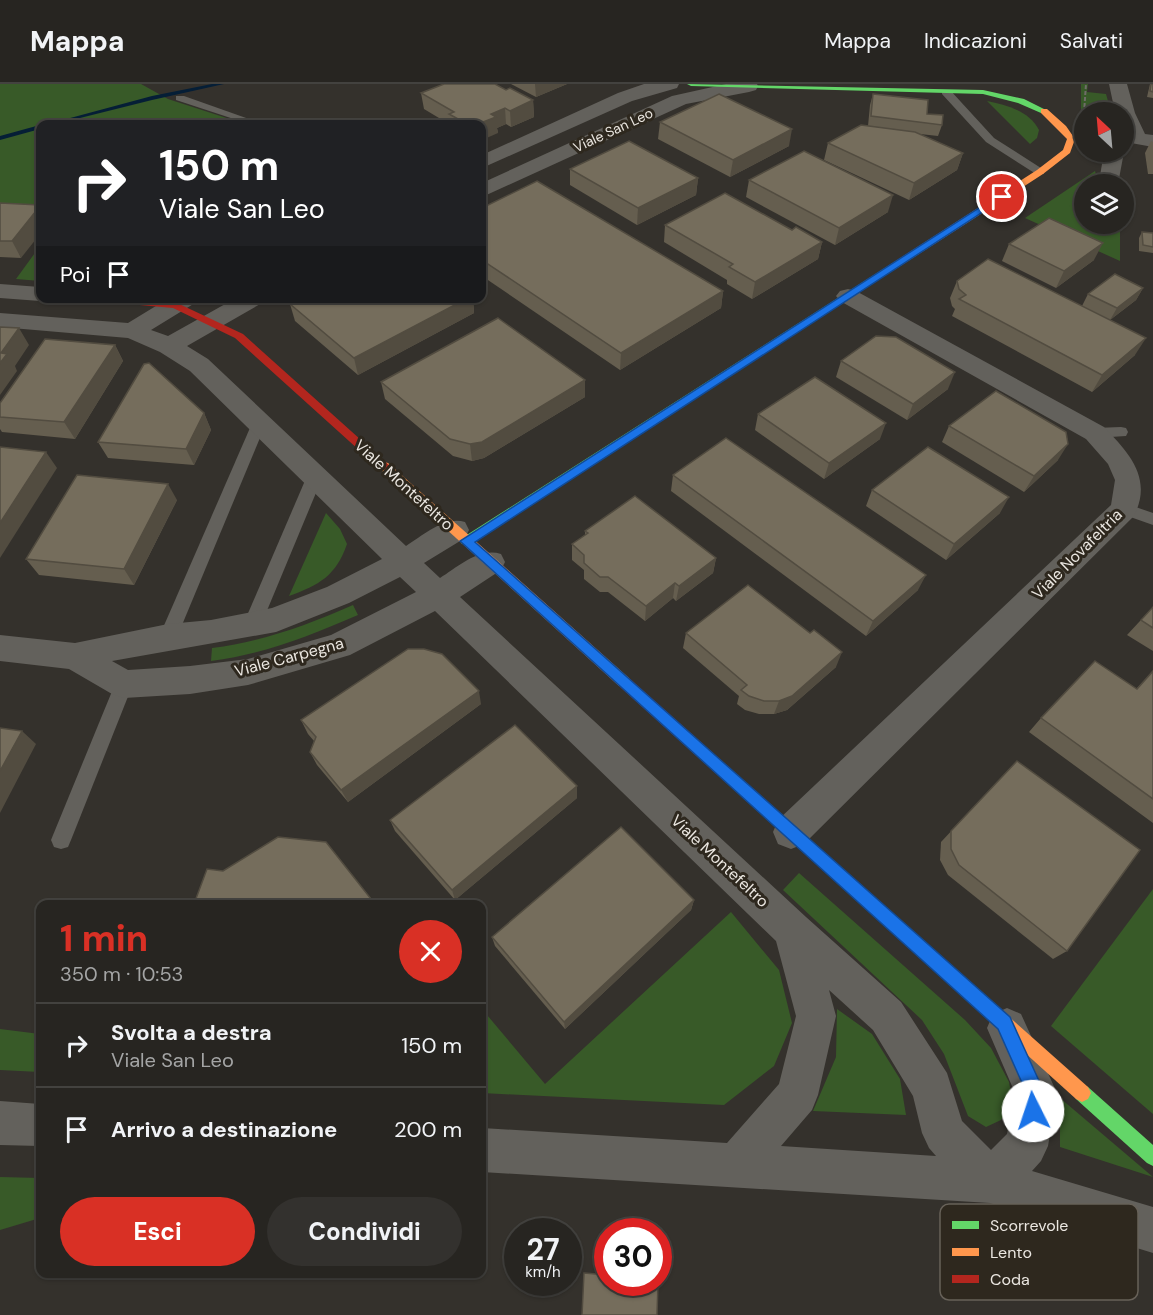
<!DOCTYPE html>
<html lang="it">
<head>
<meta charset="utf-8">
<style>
	:root { --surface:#272521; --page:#33312e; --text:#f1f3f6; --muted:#a4a5a5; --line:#43423f; --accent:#d93025 }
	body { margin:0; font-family:"DM Sans",sans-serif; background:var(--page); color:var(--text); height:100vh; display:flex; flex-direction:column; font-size:22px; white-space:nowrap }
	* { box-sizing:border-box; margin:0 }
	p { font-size:20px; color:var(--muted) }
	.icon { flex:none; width:33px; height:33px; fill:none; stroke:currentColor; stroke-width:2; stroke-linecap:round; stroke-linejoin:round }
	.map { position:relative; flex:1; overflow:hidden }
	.sheet { position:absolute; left:36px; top:816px; width:450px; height:378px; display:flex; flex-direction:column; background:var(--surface); border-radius:12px; box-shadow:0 2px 4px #0004,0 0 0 2px var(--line) }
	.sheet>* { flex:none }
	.hud { position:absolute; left:36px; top:36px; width:450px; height:183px; border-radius:12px; box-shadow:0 2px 4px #0004,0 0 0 2px var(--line); background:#202124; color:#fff; overflow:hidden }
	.needle { width:39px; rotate:334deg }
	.buttons { position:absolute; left:1074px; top:18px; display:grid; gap:12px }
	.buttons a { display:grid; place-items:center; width:60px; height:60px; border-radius:50%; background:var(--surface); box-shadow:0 2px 4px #0004,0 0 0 2px var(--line); font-size:30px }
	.speed { position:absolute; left:504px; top:1134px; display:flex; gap:12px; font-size:30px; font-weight:700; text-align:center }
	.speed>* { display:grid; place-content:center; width:78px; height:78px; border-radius:50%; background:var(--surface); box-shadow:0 2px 4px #0004,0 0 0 2px var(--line); line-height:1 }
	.speed small { font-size:15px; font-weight:400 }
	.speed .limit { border:9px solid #d22; background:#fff; color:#111 }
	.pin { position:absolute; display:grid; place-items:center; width:51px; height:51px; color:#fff; margin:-26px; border:3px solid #fff; border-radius:50%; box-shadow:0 2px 6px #0007 }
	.me { position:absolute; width:66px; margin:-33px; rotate:356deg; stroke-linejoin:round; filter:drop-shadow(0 0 4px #0008) }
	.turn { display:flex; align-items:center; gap:21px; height:126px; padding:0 24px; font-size:27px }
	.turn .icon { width:78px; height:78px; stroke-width:2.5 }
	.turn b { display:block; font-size:42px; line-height:51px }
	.then { display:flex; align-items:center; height:57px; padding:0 24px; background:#0003; gap:12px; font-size:22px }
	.round { display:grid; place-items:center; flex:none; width:63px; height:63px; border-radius:32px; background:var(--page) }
	.summary { display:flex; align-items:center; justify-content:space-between; height:102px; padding:0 24px }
	h1 { font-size:36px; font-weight:800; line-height:45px; color:var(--accent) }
	.action { display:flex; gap:12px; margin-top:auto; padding:12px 24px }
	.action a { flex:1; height:69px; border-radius:36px; background:var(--accent); color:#fff; font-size:24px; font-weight:800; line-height:69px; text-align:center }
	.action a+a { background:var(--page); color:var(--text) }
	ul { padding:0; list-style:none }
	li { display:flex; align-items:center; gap:18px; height:84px; padding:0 24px; border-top:2px solid var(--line) }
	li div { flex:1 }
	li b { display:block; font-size:22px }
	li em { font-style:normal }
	header { display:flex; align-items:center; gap:36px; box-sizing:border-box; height:84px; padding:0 30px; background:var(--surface); border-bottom:2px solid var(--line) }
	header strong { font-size:28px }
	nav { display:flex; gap:33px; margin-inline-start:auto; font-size:21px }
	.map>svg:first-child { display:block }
	.green { fill:#385a28 }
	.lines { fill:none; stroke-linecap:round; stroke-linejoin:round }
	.stream { fill:#051e36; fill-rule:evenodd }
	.path { stroke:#706d69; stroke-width:2; stroke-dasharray:4 2; stroke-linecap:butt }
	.lane { fill:#63615c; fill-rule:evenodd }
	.street { fill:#63615c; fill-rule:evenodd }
	.fast { fill:#63d668; fill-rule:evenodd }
	.slow { fill:#ff974d; fill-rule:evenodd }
	.jam { fill:#b3261e; fill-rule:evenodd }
	.wall { fill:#655e4f }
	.shaded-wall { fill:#524c40 }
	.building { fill:#756d5c; stroke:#524c40; stroke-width:1.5 }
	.route { fill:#1a73e8; stroke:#114b97; stroke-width:1.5 }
	.labels { text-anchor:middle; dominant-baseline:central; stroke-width:6; stroke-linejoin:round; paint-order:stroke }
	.far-street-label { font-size:14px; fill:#ebe7e1; stroke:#2e281e }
	.street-label { font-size:16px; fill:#ebe7e1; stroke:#2e281e }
	.key { fill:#2e281e; stroke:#676158; stroke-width:1.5 }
	.key-label { font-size:16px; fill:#ebe7e1 }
</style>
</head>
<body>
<header>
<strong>Mappa</strong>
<nav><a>Mappa</a><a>Indicazioni</a><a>Salvati</a></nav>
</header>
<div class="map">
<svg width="1153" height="1231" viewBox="0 0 1153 1231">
	<rect width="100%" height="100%" fill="#34312c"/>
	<!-- green -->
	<g class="green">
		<path d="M0,0H141L168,15L245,40H40V127L0,124Z"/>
		<path d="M1081,0H1088L1087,8L1106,10L1111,28H1084V33L1081,29Z"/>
		<path d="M987,17C1007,21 1029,27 1039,46L1037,54L1030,60Z"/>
		<path d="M1095,87L1099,100H1084V140H1120V177L1025,134Z"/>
		<path d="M40,162V197L16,195Z"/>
		<path d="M326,429L340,445L347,460C336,492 319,501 289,512Z"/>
		<path d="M353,521L358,531C307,553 267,569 211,577L212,564C264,557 305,542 353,521Z"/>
		<path d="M799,789L965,936L991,964L1009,998L1013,1019L1001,1036L986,1043L968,1032L944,970L922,936L783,806Z"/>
		<path d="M1153,805V1030L1051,942Z"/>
		<path d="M731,828L779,886L792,939L774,982L724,1021L482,1009V925L545,1000Z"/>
		<path d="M837,925L872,950L900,995L906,1031L813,1027L836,973Z"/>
		<path d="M0,945L40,950V988L0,986Z"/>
		<path d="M1060,1014L1153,1093L1060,1063Z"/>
		<path d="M0,1093L40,1094V1134L0,1146Z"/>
	</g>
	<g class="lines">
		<!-- stream -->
		<g class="stream">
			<path d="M212,0H224L152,16L56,40H48L152,12Z"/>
			<path d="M40,41V45L0,56V52Z"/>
		</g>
		<!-- path -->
		<path class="path" d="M1084,29L1086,0"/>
		<!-- lane -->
		<g class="lane">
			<path d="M942,6H950L994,54L1044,86V90H1036L986,58L942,10Z"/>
			<path d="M176,12H184L263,40H249L176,16Z"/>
			<path d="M260,332L267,337L177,553L174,558L168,560L162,558L159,553L253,337Z"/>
			<path d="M1121,343L1126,344L1128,348L1126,352L1095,354L1088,349L1095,344Z"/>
			<path d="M315,387L320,388L323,392L261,541L258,546L252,548L246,546L243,541L307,392L310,388Z"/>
			<path d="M1124,419L1153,429V441L1119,429L1116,425L1119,421Z"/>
			<path d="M124,593L130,595L133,600L71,756L68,763L61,765L54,763L51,756L115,600L118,595Z"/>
		</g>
		<!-- street -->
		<g class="street">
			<path d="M644,0H679L677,4L632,17L482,84V71L618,9Z"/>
			<path d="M726,0H757L758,2L756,6L749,8L686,20L482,113V99L672,12Z"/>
			<path d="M1109,0H1127L1135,29L1145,50L1153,51V63L1131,59L1124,47V28H1115Z"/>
			<path d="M1104,68H1124L1118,100H1100L1099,98Z"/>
			<path d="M0,200L40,203V214H49L40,217L0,214Z"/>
			<path d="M848,205L856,207L1104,343C1129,369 1153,394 1134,432L804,760L791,765L778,760L773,748L778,736L1111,421L1115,396L1108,380L1086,355L840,217L836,212L840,207Z"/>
			<path d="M169,214H198L195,219L151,246L168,252L236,214H265L262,219L187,262L208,275L406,462C424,451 444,432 465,438L469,446L465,454L424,479L440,494C458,483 479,463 501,470L505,478L501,486L460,513L806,833L901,918L947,989L962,1037L991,1066L1007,1050L1015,1009L987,944L993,930L1007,924L1021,930L1057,1009L1048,1062L1041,1077L1032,1087L1153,1123V1169L990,1119L482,1088V1044L727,1059L779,1000L796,932L776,857L435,527L350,571L248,601L190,610L124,614L112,610L69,585L0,577V551L75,559L168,540L211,536L272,524L327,503L382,475L190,287L160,268L128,254L0,243V229L128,239ZM400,493L416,508L331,551L248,575L190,582L128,586L112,577L276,548L349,519ZM829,906L873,946L913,1012L922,1049L929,1064L936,1072L781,1062L812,1026L818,1011L836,932Z"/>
			<path d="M0,1017L40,1020V1062L0,1061Z"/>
		</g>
		<!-- fast -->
		<g class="fast">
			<path d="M687,0L983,6L1024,15L1048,27L1041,29L1018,19L983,10L691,2Z"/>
			<path d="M888,182L896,184L470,460H462L460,457L462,454Z"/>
			<path d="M1082,1000L1088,1003L1153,1061V1082L1147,1079L1076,1015L1073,1009L1076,1003Z"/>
		</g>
		<!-- slow -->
		<g class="slow">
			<path d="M1041,25H1047L1066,42L1075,55L1070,69L1043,90L894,186H888V182L1037,86L1063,66L1067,55L1041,29Z"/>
			<path d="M384,378L388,379L629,594L631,598L629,602H619L380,385L378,382Z"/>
			<path d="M828,774L833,776L1088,1003L1091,1009L1088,1015L1082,1018L1076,1015L823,786L820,781L823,776Z"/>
		</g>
		<!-- jam -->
		<g class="jam">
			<path d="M91,214H134L175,218L243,250L390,382L384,386L380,385L235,254L173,224L95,217Z"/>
			<path d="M624,592L629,594L833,776L836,781L833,786L828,788L823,786L619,602L617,598L619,594Z"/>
		</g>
	</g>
	<!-- wall -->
	<g class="wall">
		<path d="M511,0H567L536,13Z"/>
		<path d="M1150,0H1153V14L1147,13Z"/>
		<path d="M506,6L533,16L534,33L511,43L506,40L497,44L498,49L482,40H449L424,25L421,9Z"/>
		<path d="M873,10L927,30L942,41L938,52L920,50L963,69L957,86L909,116L824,76L828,59L868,42L870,21Z"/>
		<path d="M660,38L789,62L730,93L658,55Z"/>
		<path d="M1151,57L1153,58V90H1148L1145,69Z"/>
		<path d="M570,85L698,94L696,111L637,141L570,101Z"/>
		<path d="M749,96L888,128L835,161L746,113Z"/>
		<path d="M0,119L21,174L0,173Z"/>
		<path d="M482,124L723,207L721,224L620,286L482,192Z"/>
		<path d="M665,141L792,146L822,158L818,175L752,215L727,200V196L664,158Z"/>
		<path d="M1142,148L1153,149V169L1139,167V154Z"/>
		<path d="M1009,160L1094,176L1056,204L1002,177Z"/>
		<path d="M957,197L1135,271L1092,308L952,232L955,225L952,222L950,214Z"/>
		<path d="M1143,204L1136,216L1110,236L1082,222L1088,210Z"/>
		<path d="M291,214H473L474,229L358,291L295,237L290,220Z"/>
		<path d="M115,261L123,277L75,355L2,348L0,345V319Z"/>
		<path d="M841,277L948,305L907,336L836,293Z"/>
		<path d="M381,298L585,313L484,374L472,377L453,372L385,315Z"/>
		<path d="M204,329L211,346L194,381L108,374L98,358Z"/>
		<path d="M758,330L880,355L824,395L755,346Z"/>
		<path d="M949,342L1058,376L1024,408L942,358Z"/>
		<path d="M673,391L918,506L866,552L671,407Z"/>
		<path d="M872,406L1000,429L946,476L866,422Z"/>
		<path d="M177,416L134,501L39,491L26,475Z"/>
		<path d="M585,447L716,474L713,489L676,517L673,514L645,537L608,508H600L584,495V486L572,476V460L585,452Z"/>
		<path d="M1153,523V567L1127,551Z"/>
		<path d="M686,549L836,583L787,626L774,630H759L745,626L737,620L739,612L683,564Z"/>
		<path d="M1153,587V739L1029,648L1041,634L1136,605Z"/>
		<path d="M481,620L348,718L317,681L310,668L314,657L308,650L301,636Z"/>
		<path d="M1017,677L1067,867L1053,875L948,791L940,776L941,758Z"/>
		<path d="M577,714L455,816L395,747L390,736Z"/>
		<path d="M694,816L691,826L565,945L495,862L492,853Z"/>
	</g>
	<!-- shaded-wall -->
	<g class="shaded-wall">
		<path d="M535,0H567L536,13Z"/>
		<path d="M533,16L534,33L511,43L510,27Z"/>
		<path d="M505,24L506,40L497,44L498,49L482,56V40H478L491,30Z"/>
		<path d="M792,45L789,62L730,93L733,76Z"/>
		<path d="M963,69L957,86L909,116L914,99Z"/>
		<path d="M698,94L696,111L637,141L638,124Z"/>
		<path d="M893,111L888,128L835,161L839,144Z"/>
		<path d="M40,122V150L21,174L12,157Z"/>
		<path d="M822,158L818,175L752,215L755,198Z"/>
		<path d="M1103,159L1094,176L1056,204L1064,187Z"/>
		<path d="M1143,204L1136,216L1110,236L1117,224Z"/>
		<path d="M723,207L721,224L620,286L621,269Z"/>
		<path d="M468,214H473L474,229L358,291L354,274Z"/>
		<path d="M19,244L29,261L15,282L17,287L0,311V279L1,269Z"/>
		<path d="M1146,254L1135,271L1092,308L1102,291Z"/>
		<path d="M115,261L123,277L75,355L64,338Z"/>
		<path d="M955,288L948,305L907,336L913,320Z"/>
		<path d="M585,296V313L484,374L472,377L470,360Z"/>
		<path d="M204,329L211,346L194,381L186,365Z"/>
		<path d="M886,339L880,355L824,395L829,379Z"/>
		<path d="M1068,360L1058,376L1024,408L1034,392Z"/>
		<path d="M46,368L57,384L0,474V439Z"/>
		<path d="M168,400L177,416L134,501L124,485Z"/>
		<path d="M1009,413L1000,429L946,476L954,460Z"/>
		<path d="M716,474L713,489L676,517L679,502Z"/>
		<path d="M926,491L918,506L866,552L873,537Z"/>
		<path d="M675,499L673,514L645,537L646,522Z"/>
		<path d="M842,568L836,583L787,626L774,630L779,617Z"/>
		<path d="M479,607L481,620L348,718L341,706Z"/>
		<path d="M22,647L36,660L0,729V687Z"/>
		<path d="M577,702V714L455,816L452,806Z"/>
		<path d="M694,816L691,826L565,945L564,938Z"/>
	</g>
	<!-- building -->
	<g class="building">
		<path d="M444,0H495L506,6L510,4L533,16L510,27L505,24L491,30L496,33L478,40H467L449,30L454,28L421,9Z"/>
		<path d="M1151,0H1153V8L1150,7Z"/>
		<path d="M719,10L792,45L733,76L660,38Z"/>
		<path d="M873,10L928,16L927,30L943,31L942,41L871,32Z"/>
		<path d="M861,41L915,48L963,69L914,99L828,59Z"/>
		<path d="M629,57L698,94L638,124L570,85Z"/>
		<path d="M804,67L893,111L839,144L749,96Z"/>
		<path d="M537,97L723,207L621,269L482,176V124Z"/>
		<path d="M725,109L792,146L796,143L822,158L755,198L729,183L733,180L665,141Z"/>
		<path d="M0,119L40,121V122L12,157H0Z"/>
		<path d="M1049,134L1103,159L1064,187L1009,160Z"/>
		<path d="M1142,148L1153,149V163L1143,161Z"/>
		<path d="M988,175L1146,254L1102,291L959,215L966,211L959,205L957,197Z"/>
		<path d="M1115,190L1143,204L1117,224L1088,210Z"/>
		<path d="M291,214H468L354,274L290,220Z"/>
		<path d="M498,234L585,296L482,358L470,360L450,355L381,298Z"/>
		<path d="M0,243L19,244L1,269L7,270L0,279Z"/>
		<path d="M876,252L896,253L955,288L913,320L841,277Z"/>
		<path d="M45,255L115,261L64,338L0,333V319Z"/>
		<path d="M149,279L204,329L186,365L98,358L144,280Z"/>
		<path d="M815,293L886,339L829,379L758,330Z"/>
		<path d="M996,307L1066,348L1068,360L1034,392L949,342Z"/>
		<path d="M726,354L926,491L873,537L673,391Z"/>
		<path d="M0,363L46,368L0,439Z"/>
		<path d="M928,363L1009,413L954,460L872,406Z"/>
		<path d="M77,391L168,400L124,485L26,475Z"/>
		<path d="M635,412L716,474L679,502L675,499L646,522L608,493H600L584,479V471L572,460L588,449L585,447Z"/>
		<path d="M748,501L810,549L814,546L842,568L792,612L779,617H764L749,612L741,606L747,601L686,549Z"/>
		<path d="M1153,523V544L1141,536Z"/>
		<path d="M408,565H424L442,570L479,607L341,706L310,668L316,653L301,636Z"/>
		<path d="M1095,577L1137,605L1153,587V715L1041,634Z"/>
		<path d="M515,641L577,702L452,806L390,736Z"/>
		<path d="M0,644L22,647L0,687Z"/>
		<path d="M1017,677L1140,766L1067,867L959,781L951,765V747Z"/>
		<path d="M621,743L694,816L564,938L492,853Z"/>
		<path d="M278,753L326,758L375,820H194L207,785L223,787Z"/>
		<path d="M584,1189L608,1191V1198H658L657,1231H582Z"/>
	</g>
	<!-- route -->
	<path class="route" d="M999,111L1006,113L475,458L1010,933L1045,1010L1039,1033L1033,1036L1026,1033L1024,1027L1027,1010L998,945L460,457Z"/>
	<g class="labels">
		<!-- far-street labels -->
		<g class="far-street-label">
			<text transform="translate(613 46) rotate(-25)">Viale San Leo</text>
		</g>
		<!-- street labels -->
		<g class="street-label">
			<text transform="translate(404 401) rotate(42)">Viale Montefeltro</text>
			<text transform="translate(1077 470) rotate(-45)">Viale Novafeltria</text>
			<text transform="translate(289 573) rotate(-15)">Viale Carpegna</text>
			<text transform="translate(720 777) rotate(43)">Viale Montefeltro</text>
		</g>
	</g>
	<!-- legend -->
	<rect x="940" y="1120" width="198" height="96" rx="9" class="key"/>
	<rect x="952" y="1137" width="27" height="8" fill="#63d668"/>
	<rect x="952" y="1164" width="27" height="8" fill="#ff974d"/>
	<rect x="952" y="1191" width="27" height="8" fill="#b3261e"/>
	<g class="key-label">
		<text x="990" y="1147">Scorrevole</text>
		<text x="990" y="1174">Lento</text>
		<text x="990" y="1201">Coda</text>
	</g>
</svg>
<div class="buttons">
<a><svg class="needle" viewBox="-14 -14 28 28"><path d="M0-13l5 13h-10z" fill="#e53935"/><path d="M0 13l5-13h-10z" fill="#a4a5a5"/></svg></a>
<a><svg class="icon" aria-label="layers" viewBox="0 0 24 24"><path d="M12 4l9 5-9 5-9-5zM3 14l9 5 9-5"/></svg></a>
</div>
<div class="speed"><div>27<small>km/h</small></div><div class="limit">30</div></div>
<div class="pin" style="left:1002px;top:113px;background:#d93025"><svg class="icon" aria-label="arrive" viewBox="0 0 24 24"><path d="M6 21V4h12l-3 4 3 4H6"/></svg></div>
<svg class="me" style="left:1033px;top:1027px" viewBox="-20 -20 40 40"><circle r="19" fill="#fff"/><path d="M0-13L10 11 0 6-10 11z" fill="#1a73e8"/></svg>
<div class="hud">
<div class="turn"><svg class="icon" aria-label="right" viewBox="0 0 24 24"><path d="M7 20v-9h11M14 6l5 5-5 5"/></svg><div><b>150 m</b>Viale San Leo</div></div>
<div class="then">Poi<svg class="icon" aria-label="arrive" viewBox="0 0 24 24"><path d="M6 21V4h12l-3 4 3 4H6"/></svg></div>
</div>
<section class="sheet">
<div class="summary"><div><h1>1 min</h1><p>350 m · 10:53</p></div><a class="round" style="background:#d93025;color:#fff"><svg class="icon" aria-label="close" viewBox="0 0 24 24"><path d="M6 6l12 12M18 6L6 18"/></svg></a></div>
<ul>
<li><svg class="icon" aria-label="right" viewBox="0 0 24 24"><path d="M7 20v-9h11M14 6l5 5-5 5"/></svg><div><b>Svolta a destra</b><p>Viale San Leo</p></div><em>150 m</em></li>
<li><svg class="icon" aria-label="arrive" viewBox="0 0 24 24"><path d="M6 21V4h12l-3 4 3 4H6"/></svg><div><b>Arrivo a destinazione</b></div><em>200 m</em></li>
</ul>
<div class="action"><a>Esci</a><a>Condividi</a></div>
</section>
</div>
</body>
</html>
